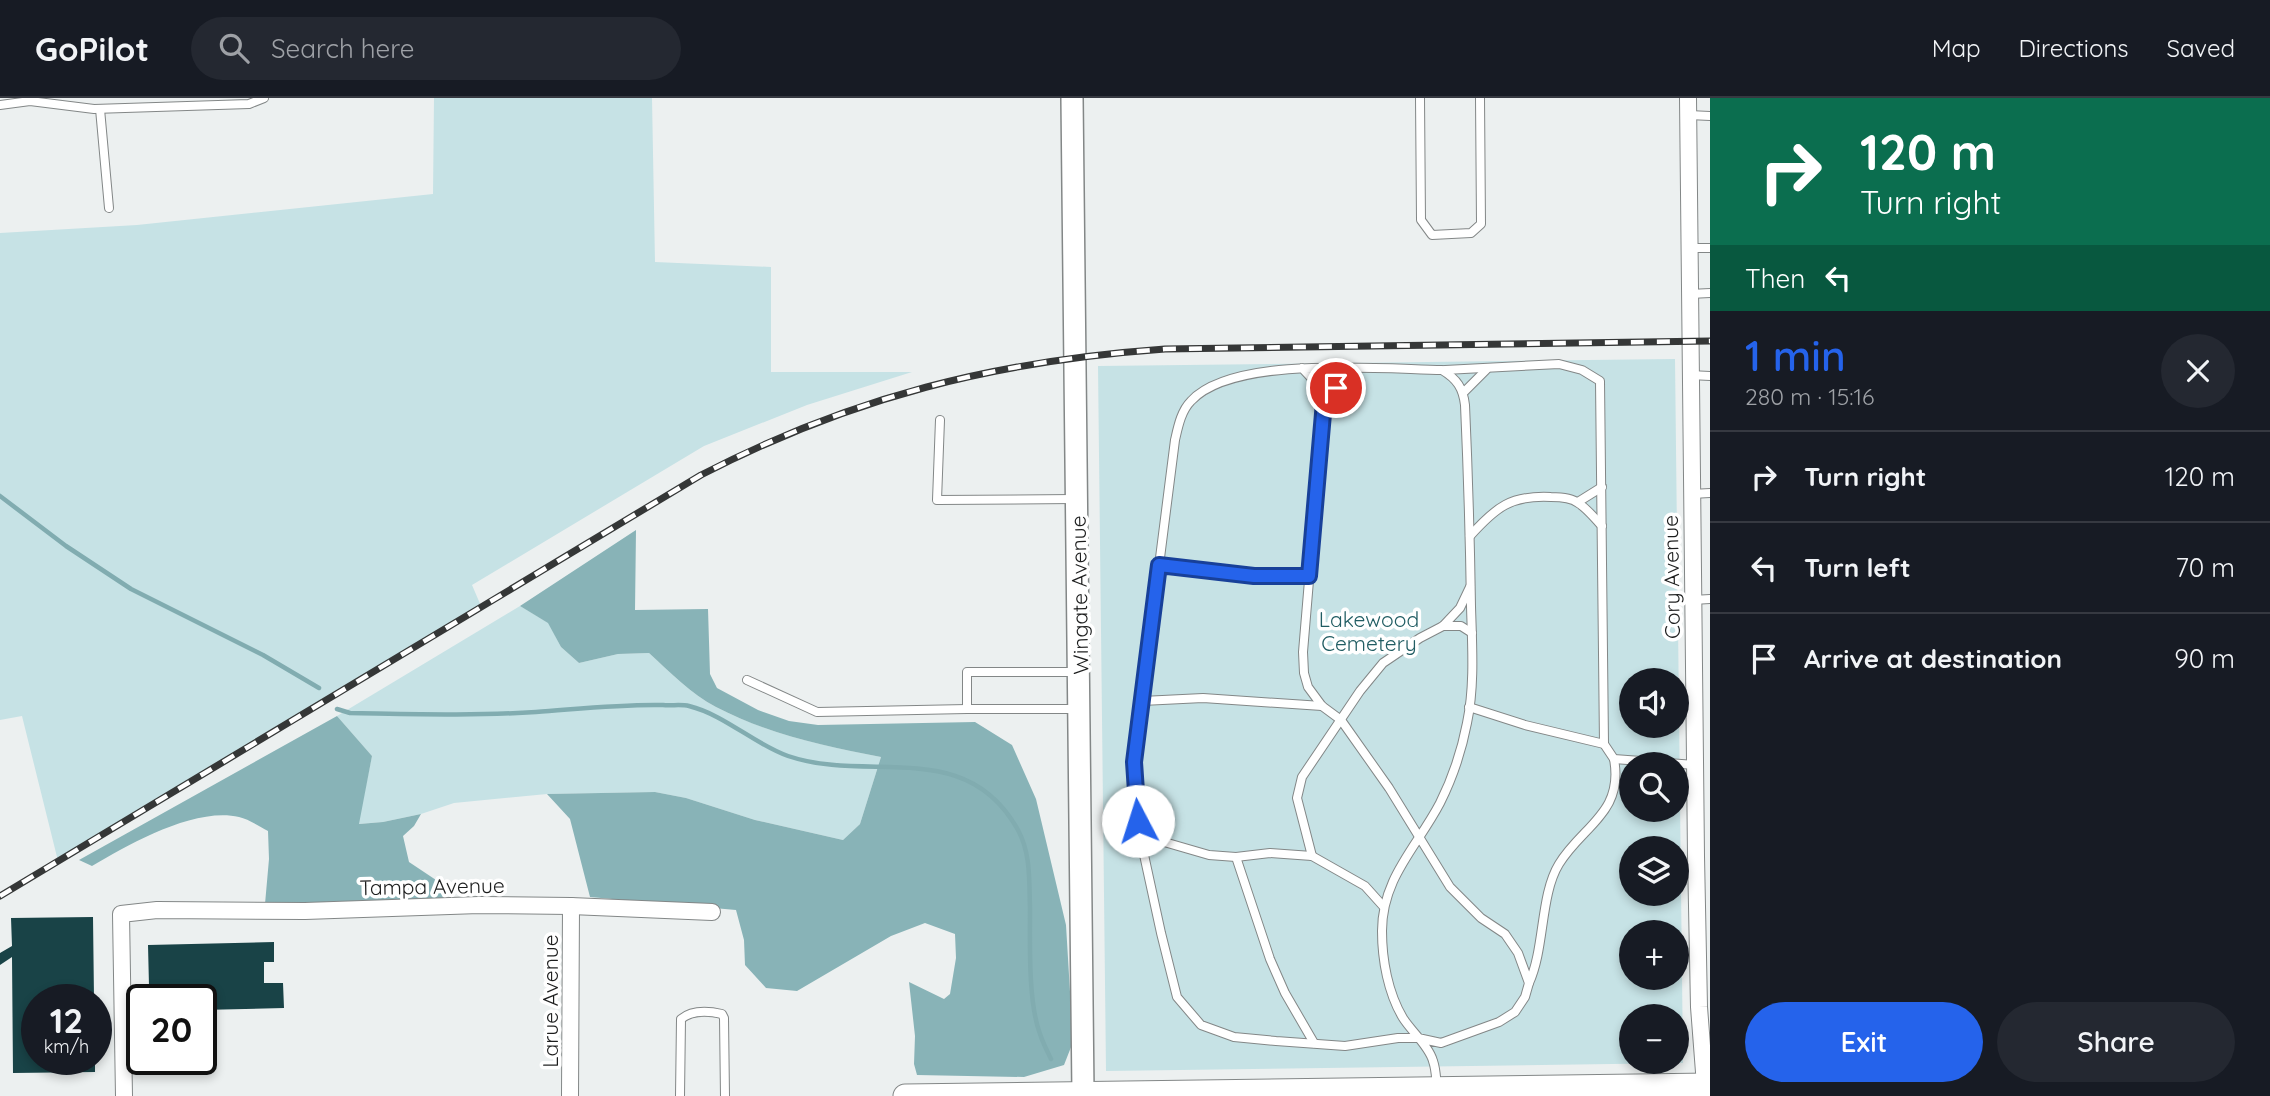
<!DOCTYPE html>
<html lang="en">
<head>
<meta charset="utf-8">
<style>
	:root { --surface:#171b24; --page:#242831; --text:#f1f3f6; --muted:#9ea1a6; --line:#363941; --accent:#2563eb }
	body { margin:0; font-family:Quicksand,sans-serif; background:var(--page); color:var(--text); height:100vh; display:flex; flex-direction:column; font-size:26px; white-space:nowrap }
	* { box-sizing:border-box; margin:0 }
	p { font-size:23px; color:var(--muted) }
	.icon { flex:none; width:38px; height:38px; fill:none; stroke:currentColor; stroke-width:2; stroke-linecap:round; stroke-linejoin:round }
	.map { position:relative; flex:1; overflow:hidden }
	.side { display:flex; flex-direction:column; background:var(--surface); width:560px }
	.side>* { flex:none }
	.guide { background:#0b6e4f; color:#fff; overflow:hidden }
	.fabs { position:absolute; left:1619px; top:570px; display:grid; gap:14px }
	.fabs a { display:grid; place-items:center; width:70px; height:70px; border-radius:50%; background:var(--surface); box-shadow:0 4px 10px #0003; font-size:35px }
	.speed { position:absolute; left:21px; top:886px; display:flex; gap:14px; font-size:35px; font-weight:700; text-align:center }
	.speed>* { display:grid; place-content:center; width:91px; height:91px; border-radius:50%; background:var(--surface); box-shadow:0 4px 10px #0003; line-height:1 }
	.speed small { font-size:18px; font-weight:400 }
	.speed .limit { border:4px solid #111; border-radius:10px; background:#fff; color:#111 }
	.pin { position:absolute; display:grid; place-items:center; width:60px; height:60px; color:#fff; margin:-30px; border:4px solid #fff; border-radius:50%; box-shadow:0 2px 7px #0007 }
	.me { position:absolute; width:77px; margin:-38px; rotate:355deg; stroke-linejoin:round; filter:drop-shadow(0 0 5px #0008) }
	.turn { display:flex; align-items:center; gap:24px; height:147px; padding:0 35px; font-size:32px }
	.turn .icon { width:91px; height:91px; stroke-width:2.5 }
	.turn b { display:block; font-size:49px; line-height:60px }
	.then { display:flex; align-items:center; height:66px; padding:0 35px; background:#0003; gap:14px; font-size:26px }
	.round { display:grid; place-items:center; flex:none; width:74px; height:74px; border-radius:37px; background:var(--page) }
	.overview { display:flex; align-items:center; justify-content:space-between; height:119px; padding:0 35px }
	h1 { font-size:42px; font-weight:600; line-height:52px; color:var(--accent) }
	.action { display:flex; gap:14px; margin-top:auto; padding:14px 35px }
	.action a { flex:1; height:80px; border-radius:42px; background:var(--accent); color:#fff; font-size:28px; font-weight:600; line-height:80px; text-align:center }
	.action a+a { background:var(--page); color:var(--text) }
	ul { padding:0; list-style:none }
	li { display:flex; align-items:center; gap:21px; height:91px; padding:0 35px; border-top:2px solid var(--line) }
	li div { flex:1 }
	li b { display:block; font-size:26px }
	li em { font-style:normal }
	header { display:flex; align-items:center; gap:42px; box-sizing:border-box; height:98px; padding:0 35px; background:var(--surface); border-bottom:2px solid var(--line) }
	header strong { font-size:33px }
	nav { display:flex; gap:38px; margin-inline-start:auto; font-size:24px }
	.search { width:490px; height:63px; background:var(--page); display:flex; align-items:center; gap:18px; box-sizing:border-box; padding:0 24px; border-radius:38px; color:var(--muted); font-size:26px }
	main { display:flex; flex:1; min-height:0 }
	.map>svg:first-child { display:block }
	.green { fill:#c6e2e5; fill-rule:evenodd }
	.forest { fill:#88b3b7 }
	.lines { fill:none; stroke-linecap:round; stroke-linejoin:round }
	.stream { stroke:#81acb0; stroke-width:4.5 }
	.building { fill:#194347 }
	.service-casing { stroke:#838787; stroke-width:10 }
	.minor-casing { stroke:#838787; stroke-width:18 }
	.tertiary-casing { stroke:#838787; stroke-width:24 }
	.secondary-casing { stroke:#838787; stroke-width:25 }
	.service { stroke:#fff; stroke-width:8 }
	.minor { stroke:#fff; stroke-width:16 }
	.tertiary { stroke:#fff; stroke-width:21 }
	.secondary { stroke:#fff; stroke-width:23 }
	.rail-casing { stroke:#353737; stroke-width:7 }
	.rail { stroke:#fff; stroke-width:4.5; stroke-dasharray:13; stroke-linecap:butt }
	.route-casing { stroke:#184099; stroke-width:18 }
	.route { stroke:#2563eb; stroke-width:12 }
	.labels { text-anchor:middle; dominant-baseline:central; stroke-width:7; stroke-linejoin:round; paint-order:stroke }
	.street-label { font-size:21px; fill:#1c1d1d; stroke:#fff }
	.park-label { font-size:21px; fill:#215d63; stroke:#fff }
</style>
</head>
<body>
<header>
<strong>GoPilot</strong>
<div class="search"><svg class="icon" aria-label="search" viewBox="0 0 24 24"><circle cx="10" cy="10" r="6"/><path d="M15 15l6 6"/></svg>Search here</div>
<nav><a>Map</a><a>Directions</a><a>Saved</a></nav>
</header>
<main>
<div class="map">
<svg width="1710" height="998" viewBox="0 0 1710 998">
	<rect width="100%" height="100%" fill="#ecf0f0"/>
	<!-- green -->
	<g class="green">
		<path d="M434,0H652L655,164L771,169V274H912L807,307L704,348L472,487L481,508L58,763L22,618L0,622V135L137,127L433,96Z"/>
		<path d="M1675,261L1683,965L1106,973L1098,268ZM1631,583H1676V628H1631ZM1631,667H1676V712H1631ZM1631,751H1676V796H1631ZM1631,835H1676V880H1631ZM1631,919H1676V964H1631Z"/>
		<path d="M520,508L549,525L561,549L579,565L618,556L649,555C670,574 691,596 716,609C768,636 825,648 881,659L860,726L843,742L755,722L686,700L655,694L547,696L454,705L421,716L383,724L358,726L372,658L337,618Z"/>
	</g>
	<!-- forest -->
	<g class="forest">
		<path d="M636,432L635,512L708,511L710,576L717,590L758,612L789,623L818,627L975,624L1012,647L1036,701L1066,827L1073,944L1064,967L1024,979L917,977L914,966L915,938L909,884L944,901L950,896L956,860L955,836L925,825L891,838L797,893L766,890L745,867L744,842L736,812L590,799L570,721L547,696L655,694L686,700L755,722L843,742L860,726L881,659C824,648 768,636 716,609C691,596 670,574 649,555L618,556L579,565L561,549L548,525L520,508Z"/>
		<path d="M337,618L372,658L359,726L383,724L421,716L414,728L403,738L409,764L439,784L443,800L265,806L269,761L268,733C259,728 248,721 239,719C194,709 130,746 92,768L79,762Z"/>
	</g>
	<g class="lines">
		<!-- stream -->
		<g class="stream">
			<path d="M0,398L66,448L131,491L263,557L319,590"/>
			<path d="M337,611L350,615C412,616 474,618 536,614C578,611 620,606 663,607C671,608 681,606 689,608C725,617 754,646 788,658C870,686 966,638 1018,732C1031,756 1029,783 1030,810C1030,846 1028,904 1040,936C1043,945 1047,953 1051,961"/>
		</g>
	</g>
	<!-- building -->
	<g class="building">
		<path d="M93,819L94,901H37V961H95V974L13,975L12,859L0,867V855L12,848L11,820Z"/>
		<path d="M274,844V864H264V885H283L284,910L201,912V901H190V887L149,888L148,847Z"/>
	</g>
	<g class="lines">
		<defs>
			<g id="service">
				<path d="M1420,0L1421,122L1432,137L1471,135L1481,126L1480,0"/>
				<path d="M0,7L30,3L94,11L249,6L264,0"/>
				<path d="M100,11L109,110"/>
				<path d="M1689,17L1710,18"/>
				<path d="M1690,150H1710"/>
				<path d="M1690,196L1710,195"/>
				<path d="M1302,270L1317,286L1324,304L1303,554L1304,575L1308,589L1322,608L1341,622L1389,690L1450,789L1481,820L1505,836L1518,855L1529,885L1525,899L1515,914L1499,924L1441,945L1418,940H1398L1345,948L1276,943L1234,939L1201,927L1177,899L1161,835L1141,743L1136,708L1134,664L1175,342C1178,329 1181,313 1191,303C1233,257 1382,271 1442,272C1457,281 1463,290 1465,307C1468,374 1470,441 1471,508C1472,546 1475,587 1467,625C1462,651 1452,681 1440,705C1417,749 1382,780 1382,833C1382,862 1388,895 1403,920C1411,933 1429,948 1433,963C1436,971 1436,981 1437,989"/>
				<path d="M1445,272L1559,266L1582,272L1600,283L1604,646L1614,661L1695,667"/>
				<path d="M1690,277L1710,278"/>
				<path d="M1464,294L1486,272"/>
				<path d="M1324,304L1351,271"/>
				<path d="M940,322L937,402L1075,401"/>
				<path d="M1692,396L1710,395"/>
				<path d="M1578,404L1602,389"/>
				<path d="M1470,438C1496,409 1511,397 1551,399C1559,399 1572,400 1578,405C1587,410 1595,421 1602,428"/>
				<path d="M1159,467L1254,478H1309"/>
				<path d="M1693,502L1710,501"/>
				<path d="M1443,528H1461L1472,535"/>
				<path d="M747,582L817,614L967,611"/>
				<path d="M1142,603L1203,600L1322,608"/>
				<path d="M1469,609L1525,627L1604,646"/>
				<path d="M1077,611H967V574H1077"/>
				<path d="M1140,737L1209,757L1236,759L1270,755L1312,758L1365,788L1383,808"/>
				<path d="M1312,758L1297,700L1302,679L1360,593L1383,565L1420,540L1443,528L1460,510L1470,489"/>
				<path d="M1236,759L1270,861L1285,895L1314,945"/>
				<path d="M1529,885C1545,850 1540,797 1559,766C1582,728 1624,715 1614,661"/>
				<path d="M680,998L681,921C692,912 709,913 722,916L724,920L725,998"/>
			</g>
			<g id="minor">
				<path d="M1688,0L1696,758L1699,909L1705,987L1708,996"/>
				<path d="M124,998L121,816L157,812L305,813L479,807L571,808L712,814"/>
				<path d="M570,998L571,808"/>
			</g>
			<path id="tertiary" d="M1072,0L1083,995"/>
			<path id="secondary" d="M905,998L1710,987"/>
		</defs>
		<!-- service casing -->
		<use href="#service" class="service-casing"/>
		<!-- minor casing -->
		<use href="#minor" class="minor-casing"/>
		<!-- tertiary casing -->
		<use href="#tertiary" class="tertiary-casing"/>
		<!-- secondary casing -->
		<use href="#secondary" class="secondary-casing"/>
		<!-- service -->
		<use href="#service" class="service"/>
		<!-- minor -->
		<use href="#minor" class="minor"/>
		<!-- tertiary -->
		<use href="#tertiary" class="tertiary"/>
		<!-- secondary -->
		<use href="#secondary" class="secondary"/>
		<defs>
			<path id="rail" d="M0,798L701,377C852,299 995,263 1165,251L1710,243"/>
		</defs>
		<!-- rail casing -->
		<use href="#rail" class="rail-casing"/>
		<!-- rail -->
		<use href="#rail" class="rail"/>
	</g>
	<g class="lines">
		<defs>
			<path id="route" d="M1138,723L1134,664L1159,467L1254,478H1309L1324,304L1336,290"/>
		</defs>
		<!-- route casing -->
		<use href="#route" class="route-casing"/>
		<!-- route -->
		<use href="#route" class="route"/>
	</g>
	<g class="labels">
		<!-- street labels -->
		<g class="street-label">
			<text transform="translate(1671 479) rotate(-91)">Cory Avenue</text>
			<text transform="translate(1079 497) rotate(-91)">Wingate Avenue</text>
			<text transform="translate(432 788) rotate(-1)">Tampa Avenue</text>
			<text transform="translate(550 903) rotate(-90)">Larue Avenue</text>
		</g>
		<!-- park labels -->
		<g class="park-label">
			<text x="1369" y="521">Lakewood<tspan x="1369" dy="24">Cemetery</tspan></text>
		</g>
	</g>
</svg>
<div class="fabs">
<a><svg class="icon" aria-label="sound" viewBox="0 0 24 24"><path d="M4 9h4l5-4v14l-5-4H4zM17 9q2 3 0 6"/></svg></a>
<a><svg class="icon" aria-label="search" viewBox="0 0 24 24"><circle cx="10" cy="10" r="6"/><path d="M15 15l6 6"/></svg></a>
<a><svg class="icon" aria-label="layers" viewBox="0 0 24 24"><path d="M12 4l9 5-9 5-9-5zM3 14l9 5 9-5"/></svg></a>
<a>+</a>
<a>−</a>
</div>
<div class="speed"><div>12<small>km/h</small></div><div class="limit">20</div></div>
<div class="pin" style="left:1336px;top:290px;background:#d93025"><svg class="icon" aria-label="arrive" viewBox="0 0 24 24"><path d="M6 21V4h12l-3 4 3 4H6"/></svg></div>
<svg class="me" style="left:1138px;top:723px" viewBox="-20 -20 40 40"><circle r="19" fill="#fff"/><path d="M0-13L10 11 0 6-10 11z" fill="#2563eb"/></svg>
</div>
<section class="side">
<div class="guide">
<div class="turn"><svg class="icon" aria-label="right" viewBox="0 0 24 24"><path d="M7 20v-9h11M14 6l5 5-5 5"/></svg><div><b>120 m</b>Turn right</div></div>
<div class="then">Then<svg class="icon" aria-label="left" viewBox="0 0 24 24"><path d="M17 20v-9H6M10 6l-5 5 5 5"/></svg></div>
</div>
<div class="overview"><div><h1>1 min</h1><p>280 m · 15:16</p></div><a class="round"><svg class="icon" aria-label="close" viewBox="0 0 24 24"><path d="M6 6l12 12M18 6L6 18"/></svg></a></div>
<ul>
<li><svg class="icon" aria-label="right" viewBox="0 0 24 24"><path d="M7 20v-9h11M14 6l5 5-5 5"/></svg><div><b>Turn right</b></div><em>120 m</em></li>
<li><svg class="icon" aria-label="left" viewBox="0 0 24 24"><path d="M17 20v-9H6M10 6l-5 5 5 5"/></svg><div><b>Turn left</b></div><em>70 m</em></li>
<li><svg class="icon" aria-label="arrive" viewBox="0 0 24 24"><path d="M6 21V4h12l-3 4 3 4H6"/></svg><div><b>Arrive at destination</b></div><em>90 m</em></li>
</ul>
<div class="action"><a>Exit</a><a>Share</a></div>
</section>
</main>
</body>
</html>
